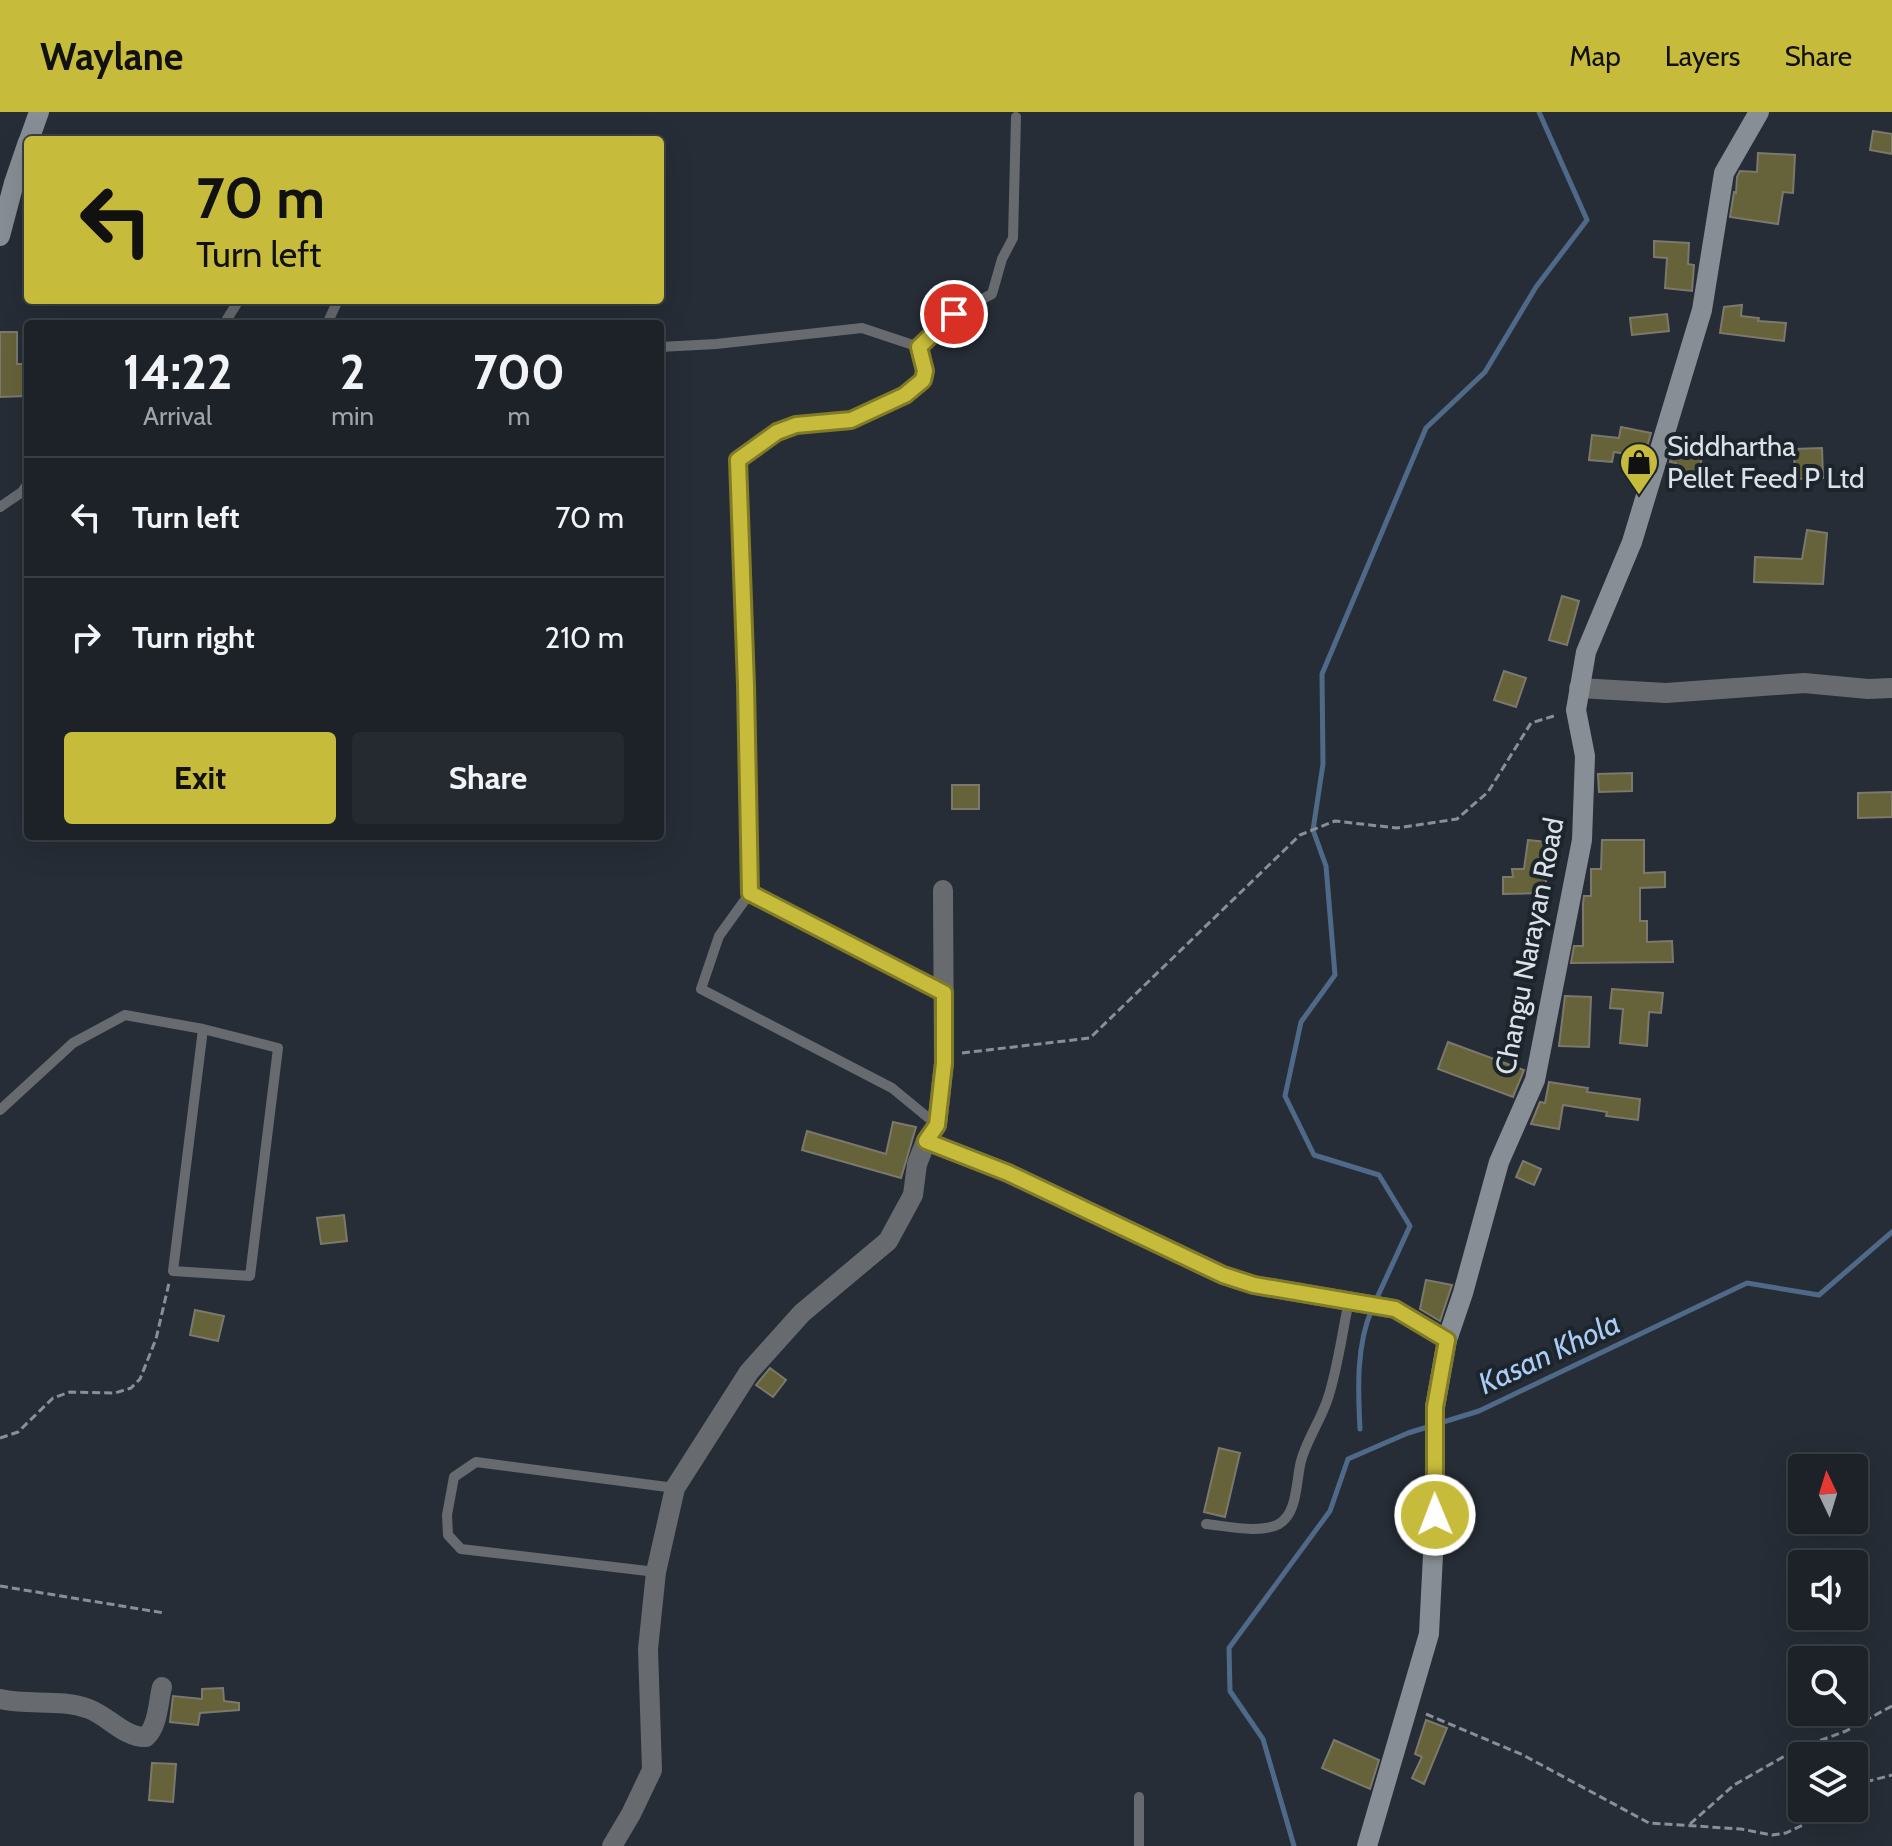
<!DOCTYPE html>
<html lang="en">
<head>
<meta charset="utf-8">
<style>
	:root { --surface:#1c2228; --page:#252a30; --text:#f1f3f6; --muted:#a0a4a8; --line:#3a3f45; --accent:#c7bb3b }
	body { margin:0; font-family:Cabin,sans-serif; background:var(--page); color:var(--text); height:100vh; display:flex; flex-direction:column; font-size:30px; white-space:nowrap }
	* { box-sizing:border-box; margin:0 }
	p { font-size:26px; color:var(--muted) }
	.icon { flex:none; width:44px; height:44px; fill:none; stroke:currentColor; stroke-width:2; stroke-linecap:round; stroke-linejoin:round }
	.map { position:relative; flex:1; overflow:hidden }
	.sheet { position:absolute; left:24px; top:208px; width:640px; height:520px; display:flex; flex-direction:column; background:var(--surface); border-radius:8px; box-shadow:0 8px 32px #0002,0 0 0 2px var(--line) }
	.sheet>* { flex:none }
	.top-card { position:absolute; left:24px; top:24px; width:640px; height:168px; border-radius:8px; box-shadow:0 8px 32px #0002,0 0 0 2px var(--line); background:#c7bb3b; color:#111; overflow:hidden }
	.needle { width:52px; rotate:356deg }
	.fabs { position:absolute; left:1788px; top:1342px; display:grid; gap:16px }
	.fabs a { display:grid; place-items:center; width:80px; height:80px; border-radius:8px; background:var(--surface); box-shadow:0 8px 32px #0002,0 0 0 2px var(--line); font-size:40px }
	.pin { position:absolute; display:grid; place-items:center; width:68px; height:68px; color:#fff; margin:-34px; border:4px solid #fff; border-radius:50%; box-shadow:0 2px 8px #0007 }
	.me { position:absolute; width:88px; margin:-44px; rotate:359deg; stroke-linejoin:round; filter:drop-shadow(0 0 6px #0008) }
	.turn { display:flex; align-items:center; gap:28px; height:168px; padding:0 40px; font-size:36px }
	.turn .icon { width:104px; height:104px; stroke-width:2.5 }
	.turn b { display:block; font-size:56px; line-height:68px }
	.eta { display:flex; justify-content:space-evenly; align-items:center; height:136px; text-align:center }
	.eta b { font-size:48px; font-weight:800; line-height:56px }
	.button { display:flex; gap:16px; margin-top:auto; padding:16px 40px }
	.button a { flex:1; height:92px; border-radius:8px; background:var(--accent); color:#111; font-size:32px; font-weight:800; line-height:92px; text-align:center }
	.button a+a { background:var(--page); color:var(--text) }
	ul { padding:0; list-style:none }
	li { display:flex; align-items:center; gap:24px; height:120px; padding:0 40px; border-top:2px solid var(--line) }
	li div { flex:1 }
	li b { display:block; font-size:30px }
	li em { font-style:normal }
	header { display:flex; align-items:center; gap:48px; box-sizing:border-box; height:112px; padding:0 40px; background:var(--accent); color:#111 }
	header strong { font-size:38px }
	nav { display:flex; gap:44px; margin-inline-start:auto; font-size:28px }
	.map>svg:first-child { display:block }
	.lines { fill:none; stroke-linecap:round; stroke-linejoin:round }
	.stream { stroke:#4f6a89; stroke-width:5 }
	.building { fill:#66623a; stroke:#7a796c; stroke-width:2 }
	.path { stroke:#898f96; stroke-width:3; stroke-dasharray:8 4; stroke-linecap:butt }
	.lane { stroke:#676b6f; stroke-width:10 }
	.street { stroke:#676b6f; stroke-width:20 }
	.secondary { stroke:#888e95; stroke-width:20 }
	.route-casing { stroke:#817a26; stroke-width:20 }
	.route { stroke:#c7bb3b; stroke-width:14 }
	.labels { text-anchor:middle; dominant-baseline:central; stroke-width:8; stroke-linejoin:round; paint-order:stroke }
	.poi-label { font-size:28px; fill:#dde2e8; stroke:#1c242c; text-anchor:start }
	.street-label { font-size:28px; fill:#dde2e8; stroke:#1c242c }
	.water-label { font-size:30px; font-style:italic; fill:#a9cdf7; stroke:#1c242c }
</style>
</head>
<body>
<header>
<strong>Waylane</strong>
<nav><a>Map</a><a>Layers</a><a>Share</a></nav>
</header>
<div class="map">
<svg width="1892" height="1734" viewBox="0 0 1892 1734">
	<rect width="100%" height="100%" fill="#262d36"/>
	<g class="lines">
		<!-- stream -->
		<g class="stream">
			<path d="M1376,1188L1410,1114L1379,1063L1314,1043L1285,984L1301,910L1335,863L1326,754L1313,718L1323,652L1322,562L1426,316L1485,260L1536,175L1587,108L1539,0"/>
			<path d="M1440,1311L1479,1299L1747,1171L1819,1183L1892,1120"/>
			<path d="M1360,1317C1358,1278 1356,1233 1372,1197"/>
			<path d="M1294,1734L1263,1627L1230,1579L1229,1536L1330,1399L1348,1347L1408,1321L1431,1314"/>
		</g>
	</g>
	<!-- building -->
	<g class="building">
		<path d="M1873,19L1892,22V42L1870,38Z"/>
		<path d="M1758,41L1795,43L1793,81L1783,80L1778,112L1730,105L1734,80L1736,81L1737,65L1740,59L1757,60Z"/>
		<path d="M1654,129L1689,131L1688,152L1694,153L1692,179L1665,176L1667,146L1654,145Z"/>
		<path d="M1742,193L1741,204L1759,206L1758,209L1786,211L1784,229L1720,221L1724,195Z"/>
		<path d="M1667,202L1669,219L1632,223L1630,206Z"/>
		<path d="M0,220H17V252H25V284L0,285Z"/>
		<path d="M1621,315L1651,321L1644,345L1614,340L1612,350L1589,348L1592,323L1619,326Z"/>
		<path d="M1676,328L1704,333L1698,366L1674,361L1676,351L1670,350Z"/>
		<path d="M1822,336L1823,366L1795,367L1794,337Z"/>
		<path d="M1807,418L1827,421L1823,472L1754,470L1755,445L1802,447Z"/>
		<path d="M1562,484L1579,489L1567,533L1549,528Z"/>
		<path d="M1504,559L1526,566L1516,595L1494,588Z"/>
		<path d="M1632,661V679L1599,680L1598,662Z"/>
		<rect x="952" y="673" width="27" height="24"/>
		<path d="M1892,680V705L1858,706V681Z"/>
		<path d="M1528,728L1556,731L1554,754L1546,753V781L1503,782V765H1513L1512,757H1524Z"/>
		<path d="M1602,728H1644V761L1665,760V775L1640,776V809H1647V830L1672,829L1673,850L1571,851L1574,834H1583V792L1584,784H1591V757H1601Z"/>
		<path d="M1612,877L1663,881L1661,901L1649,900L1647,934L1620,931L1623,897L1610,896Z"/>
		<path d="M1565,884L1591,885L1589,935L1559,934Z"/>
		<path d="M1448,930L1524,958L1513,985L1438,957Z"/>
		<path d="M1549,970L1588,976L1587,980L1640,987L1638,1008L1606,1004L1607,1000L1563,993L1559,1017L1531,1012L1540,990L1545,991Z"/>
		<path d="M893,1010L916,1015L901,1066L802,1038L807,1019L886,1042Z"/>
		<path d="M1523,1049L1541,1057L1534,1073L1516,1065Z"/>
		<path d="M344,1103L347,1129L321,1132L317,1106Z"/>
		<path d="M1426,1168L1452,1173L1440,1209L1420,1197Z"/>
		<path d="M195,1198L224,1204L218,1229L190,1223Z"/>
		<path d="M770,1256L786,1268L773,1285L756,1273Z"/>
		<path d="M1219,1336L1240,1341L1225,1405L1204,1400Z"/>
		<path d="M223,1576L224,1589L239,1591V1598L200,1601L198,1613L170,1610L173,1584L202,1587V1577Z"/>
		<path d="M1426,1608L1447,1616L1424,1672L1412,1666L1422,1645L1415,1642Z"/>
		<path d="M1334,1628L1379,1648L1370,1677L1322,1656Z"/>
		<path d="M152,1651L176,1652L173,1690L149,1688Z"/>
	</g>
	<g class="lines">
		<!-- path -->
		<g class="path">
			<path d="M962,941L1090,926L1300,723L1335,709L1397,716L1457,707L1488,680L1531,611L1557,603"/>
			<path d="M0,1326L18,1320L53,1286L70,1280L115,1281L131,1276L140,1267L156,1227L169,1171"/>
			<path d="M0,1474L164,1501"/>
			<path d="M1426,1602L1523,1643L1649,1711L1741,1717L1772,1723L1786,1721L1803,1713L1820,1696"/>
			<path d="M1854,1673L1892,1663"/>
			<path d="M1690,1712L1734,1673L1797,1637L1846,1619L1892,1594"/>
		</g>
		<!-- lane -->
		<g class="lane">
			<path d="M224,212L239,188"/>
			<path d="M327,212L338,188"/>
			<path d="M660,235L716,232L862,216L919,235"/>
			<path d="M0,395L22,380L28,371"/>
			<path d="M750,781L746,573L738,348L777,320L796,313L851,308L905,283L923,268L925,259L919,235L954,202L992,182L1002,147L1013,126L1016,5"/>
			<path d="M0,998L73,931L125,903L203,917L278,936L250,1164L173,1159L203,917"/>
			<path d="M937,1013L892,976L701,877L719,824L750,781L944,881"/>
			<path d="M1206,1412C1227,1414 1260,1422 1279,1412C1298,1401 1296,1368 1301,1349C1307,1327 1321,1308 1328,1286C1338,1255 1342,1221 1349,1189"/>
			<path d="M656,1460L461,1437L448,1423L447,1403L454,1365L476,1350L675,1376"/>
			<path d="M1139,1734V1685"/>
		</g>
		<!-- street -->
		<g class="street">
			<path d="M1579,576L1666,581L1804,571L1868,577L1892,576"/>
			<path d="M926,1029L1008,1061L1223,1163L1254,1173L1395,1197L1447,1228"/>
			<path d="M0,1587C29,1594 60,1586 89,1597C108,1604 125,1626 146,1625C158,1614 158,1591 162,1575"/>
			<path d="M612,1734L631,1702L652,1658L648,1537L656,1460L675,1376L749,1260L802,1201L888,1129L913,1083L917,1052L926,1029L937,1013L944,951L943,778"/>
		</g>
		<!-- secondary -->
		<g class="secondary">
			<path d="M29,28L39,0"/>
			<path d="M0,124L14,71L28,30"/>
			<path d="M1367,1734L1429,1522L1435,1403V1295L1447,1228L1463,1181L1499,1050L1535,968L1582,728L1585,644L1576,598L1586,540L1632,430L1702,198L1724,61L1759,0"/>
		</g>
	</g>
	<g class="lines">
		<defs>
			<path id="route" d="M954,202L919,235L925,259L923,268L905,283L851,308L796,313L777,320L738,348L746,573L750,781L944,881V951L937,1013L926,1029L1008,1061L1223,1163L1254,1173L1395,1197L1447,1228L1435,1295V1403"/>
		</defs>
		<!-- route casing -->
		<use href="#route" class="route-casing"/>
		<!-- route -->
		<use href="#route" class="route"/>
	</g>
	<!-- icons -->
	<defs>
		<symbol id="shop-pin" viewBox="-11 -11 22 30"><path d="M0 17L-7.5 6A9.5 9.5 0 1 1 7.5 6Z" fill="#c7bb3b" stroke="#1c242c"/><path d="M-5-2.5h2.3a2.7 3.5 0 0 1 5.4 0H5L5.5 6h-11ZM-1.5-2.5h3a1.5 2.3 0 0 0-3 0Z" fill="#111"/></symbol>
	</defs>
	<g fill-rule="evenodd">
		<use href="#shop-pin" x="1617" y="328" width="44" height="60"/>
	</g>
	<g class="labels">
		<!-- poi labels -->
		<g class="poi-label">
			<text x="1667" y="334">Siddhartha<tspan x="1667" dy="32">Pellet Feed P Ltd</tspan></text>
		</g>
		<!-- street labels -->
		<g class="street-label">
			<text transform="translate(1529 834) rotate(-79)">Changu Narayan Road</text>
		</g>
		<!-- water labels -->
		<g class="water-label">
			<text transform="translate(1549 1241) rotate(-25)">Kasan Khola</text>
		</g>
	</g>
</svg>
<div class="fabs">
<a><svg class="needle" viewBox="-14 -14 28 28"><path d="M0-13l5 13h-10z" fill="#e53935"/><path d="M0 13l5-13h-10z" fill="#a0a4a8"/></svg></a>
<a><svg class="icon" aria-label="sound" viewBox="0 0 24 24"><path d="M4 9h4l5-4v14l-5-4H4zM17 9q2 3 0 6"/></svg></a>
<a><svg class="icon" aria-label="search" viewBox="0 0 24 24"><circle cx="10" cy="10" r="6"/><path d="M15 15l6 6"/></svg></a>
<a><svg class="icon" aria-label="layers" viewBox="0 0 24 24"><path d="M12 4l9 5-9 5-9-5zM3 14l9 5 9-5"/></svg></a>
</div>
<div class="pin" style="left:954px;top:202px;background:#d93025"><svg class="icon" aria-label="arrive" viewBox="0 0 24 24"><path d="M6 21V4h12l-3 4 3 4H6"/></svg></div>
<svg class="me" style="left:1435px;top:1403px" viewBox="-20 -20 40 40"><circle r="17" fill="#c7bb3b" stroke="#fff" stroke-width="3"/><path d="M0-11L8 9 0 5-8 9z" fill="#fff"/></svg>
<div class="top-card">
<div class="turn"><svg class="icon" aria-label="left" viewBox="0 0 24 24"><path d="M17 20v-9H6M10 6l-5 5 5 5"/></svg><div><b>70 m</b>Turn left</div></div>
</div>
<section class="sheet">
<div class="eta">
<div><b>14:22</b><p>Arrival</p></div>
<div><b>2</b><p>min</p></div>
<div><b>700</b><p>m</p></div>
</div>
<ul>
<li><svg class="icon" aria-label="left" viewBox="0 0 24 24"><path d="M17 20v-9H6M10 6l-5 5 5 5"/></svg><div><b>Turn left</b></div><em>70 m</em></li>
<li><svg class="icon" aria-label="right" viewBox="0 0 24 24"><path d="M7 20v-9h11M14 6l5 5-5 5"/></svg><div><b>Turn right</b></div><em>210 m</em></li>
</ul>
<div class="button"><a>Exit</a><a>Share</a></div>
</section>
</div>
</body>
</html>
